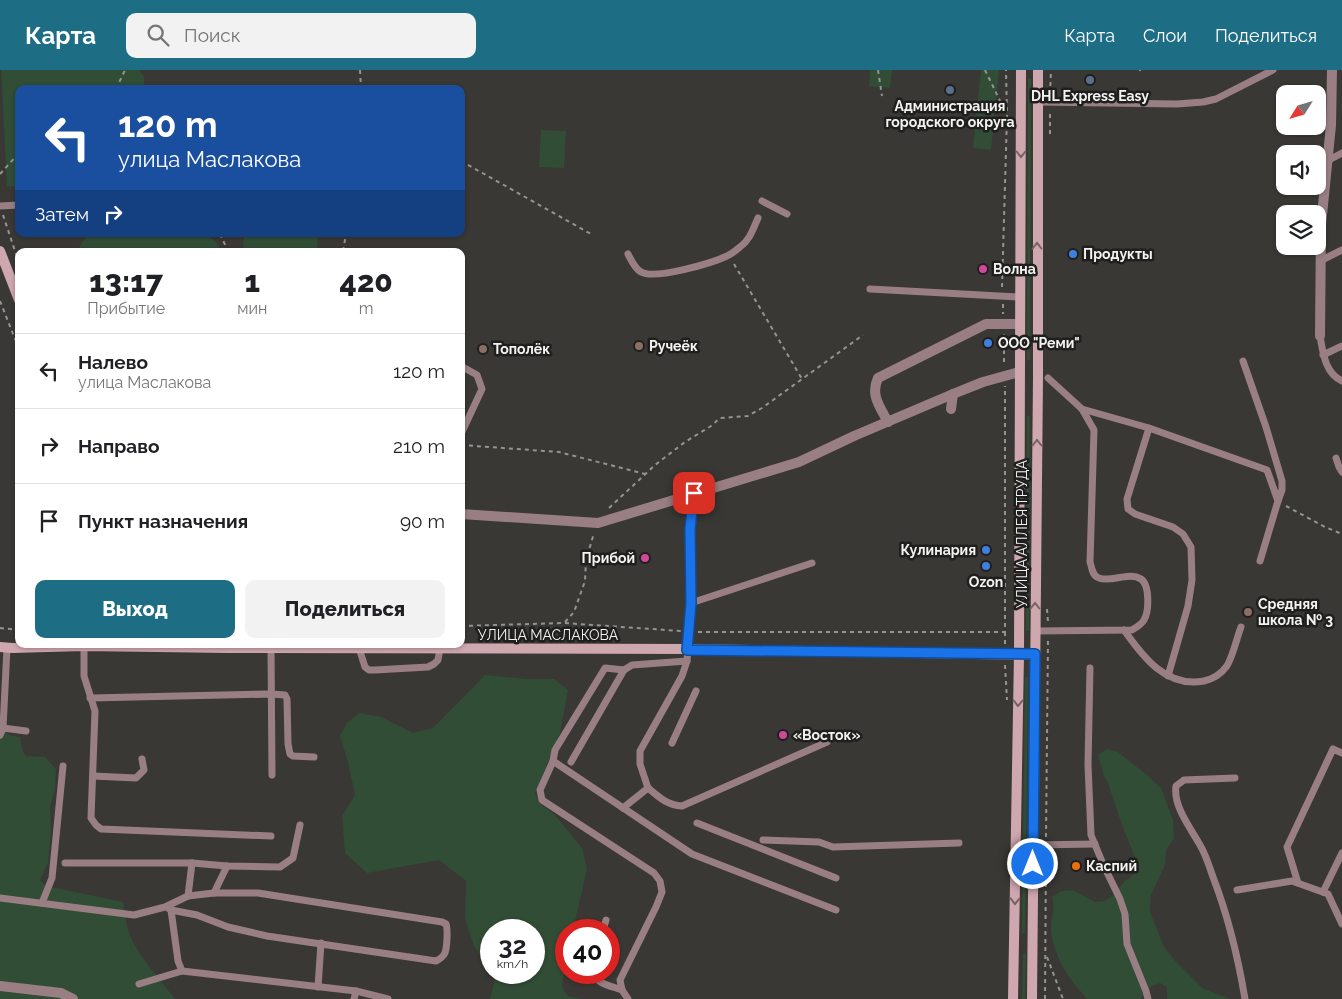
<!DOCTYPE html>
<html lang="ru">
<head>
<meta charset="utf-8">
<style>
	:root { --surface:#fff; --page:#f2f2f2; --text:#202124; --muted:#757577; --line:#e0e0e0; --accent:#1d6d85 }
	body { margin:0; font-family:Raleway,sans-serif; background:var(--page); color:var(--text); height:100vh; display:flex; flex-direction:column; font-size:19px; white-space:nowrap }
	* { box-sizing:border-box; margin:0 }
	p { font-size:16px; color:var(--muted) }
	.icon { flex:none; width:28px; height:28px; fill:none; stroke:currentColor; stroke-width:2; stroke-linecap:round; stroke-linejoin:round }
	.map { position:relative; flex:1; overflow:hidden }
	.details { position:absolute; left:15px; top:178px; width:450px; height:400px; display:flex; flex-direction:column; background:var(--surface); border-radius:10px; box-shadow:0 1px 4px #0004 }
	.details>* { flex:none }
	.hud { position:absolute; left:15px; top:15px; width:450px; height:152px; border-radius:10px; box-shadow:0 1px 4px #0004; background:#1a4fa0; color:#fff; overflow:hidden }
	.needle { width:32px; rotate:233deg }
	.fabs { position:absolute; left:1276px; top:15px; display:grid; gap:10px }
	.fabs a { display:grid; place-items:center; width:50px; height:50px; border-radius:10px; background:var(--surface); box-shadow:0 1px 4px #0004; font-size:25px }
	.speed { position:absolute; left:480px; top:849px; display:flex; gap:10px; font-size:25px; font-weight:700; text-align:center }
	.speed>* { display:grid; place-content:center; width:65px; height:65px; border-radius:50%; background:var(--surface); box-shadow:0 1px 4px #0004; line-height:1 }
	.speed small { font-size:12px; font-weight:400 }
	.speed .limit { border:8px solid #d22; background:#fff; color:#111 }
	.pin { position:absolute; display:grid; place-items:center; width:42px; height:42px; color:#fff; margin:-21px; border-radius:10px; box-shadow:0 2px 8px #0006 }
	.me { position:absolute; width:55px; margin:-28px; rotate:0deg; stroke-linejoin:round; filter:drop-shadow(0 0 4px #0008) }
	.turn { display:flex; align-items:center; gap:18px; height:105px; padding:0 20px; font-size:22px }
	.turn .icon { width:65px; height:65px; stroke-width:2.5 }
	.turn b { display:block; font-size:35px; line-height:42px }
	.then { display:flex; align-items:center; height:48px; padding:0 20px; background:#0003; gap:10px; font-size:19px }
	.eta { display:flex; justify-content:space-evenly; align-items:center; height:85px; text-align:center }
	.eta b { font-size:30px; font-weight:800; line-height:35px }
	.cta { display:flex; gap:10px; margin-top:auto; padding:10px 20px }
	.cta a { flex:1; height:58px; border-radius:10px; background:var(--accent); color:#fff; font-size:20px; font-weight:800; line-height:58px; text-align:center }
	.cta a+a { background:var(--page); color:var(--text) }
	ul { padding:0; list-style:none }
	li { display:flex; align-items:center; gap:15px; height:75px; padding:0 20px; border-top:1px solid var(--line) }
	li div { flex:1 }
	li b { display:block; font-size:19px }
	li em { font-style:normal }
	header { display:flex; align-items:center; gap:30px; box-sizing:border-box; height:70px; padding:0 25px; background:var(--accent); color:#fff }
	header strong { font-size:24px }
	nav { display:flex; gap:28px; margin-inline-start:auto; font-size:18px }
	.search { width:350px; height:45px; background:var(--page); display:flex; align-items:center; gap:12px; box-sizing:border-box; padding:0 18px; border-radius:10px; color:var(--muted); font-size:19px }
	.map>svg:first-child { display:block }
	.green { fill:#314d35; fill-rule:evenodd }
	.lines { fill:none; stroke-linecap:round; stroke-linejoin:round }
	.path { stroke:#959492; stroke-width:2; stroke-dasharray:4 4; stroke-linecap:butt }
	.lane { stroke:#997f84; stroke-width:7 }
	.street { stroke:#997f84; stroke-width:10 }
	.secondary { stroke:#cfa7ae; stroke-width:10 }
	.oneway { stroke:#776366 }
	.route-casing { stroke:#114b97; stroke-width:12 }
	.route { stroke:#1a73e8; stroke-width:9 }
	.service-dot { fill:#5c6f8a; stroke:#1f1f1e; stroke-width:2 }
	.shop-dot { fill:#3f7fe0; stroke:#1f1f1e; stroke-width:2 }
	.hotel-dot { fill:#d1479c; stroke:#1f1f1e; stroke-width:2 }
	.education-dot { fill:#8d6e63; stroke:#1f1f1e; stroke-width:2 }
	.food-dot { fill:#e8710a; stroke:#1f1f1e; stroke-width:2 }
	.labels { text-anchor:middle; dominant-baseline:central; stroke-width:5; stroke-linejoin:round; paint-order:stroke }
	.poi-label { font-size:14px; font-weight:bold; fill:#f4f3f2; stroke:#1f1f1e; text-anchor:start }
	.street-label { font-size:14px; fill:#f4f3f2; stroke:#1f1f1e }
</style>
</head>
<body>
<header>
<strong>Карта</strong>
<div class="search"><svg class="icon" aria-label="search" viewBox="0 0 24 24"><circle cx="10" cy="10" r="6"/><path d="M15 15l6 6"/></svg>Поиск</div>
<nav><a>Карта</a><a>Слои</a><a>Поделиться</a></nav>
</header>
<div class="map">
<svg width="1342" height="929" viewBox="0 0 1342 929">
	<rect width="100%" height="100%" fill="#393835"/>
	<!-- green -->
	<g class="green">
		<path d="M1,0H139L144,7V19H19V116H7Z"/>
		<path d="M870,0H892L890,18L869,16Z"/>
		<path d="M981,0H999L991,80L973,78Z"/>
		<path d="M1028,9H1031L1030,290H1027Z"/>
		<path d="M541,60L566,61L564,98L539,97Z"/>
		<path d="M91,164H205L215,171L221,181H79C79,174 85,168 91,164Z"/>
		<path d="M244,164H318L317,181H243Z"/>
		<path d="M1027,346H1030L1029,561H1026Z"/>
		<path d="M485,605L527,609H554L568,620L560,663L535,723L540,734L554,744L582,778L587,799L573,860H566V892L562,915L564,921L568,926L582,929H490L495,908L474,876L465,849L466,811L439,790L367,803L345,783L342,746L355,725L348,692L340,666L347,653L359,643L381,647L413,663L433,658ZM491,860H534V902H491Z"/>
		<path d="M1025,607H1028L1025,863H1022Z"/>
		<path d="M0,657L9,665L20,667L23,682L26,686L45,687L56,699L55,720L50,736L51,760L48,793L40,810L46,816L123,832C125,842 126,854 129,863C137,884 161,911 175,929H0Z"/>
		<path d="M1107,679L1118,682L1148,706L1161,718L1173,750L1174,768L1166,780L1165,795L1151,825L1150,842L1164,877L1177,893L1202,918L1230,929H1167V917L1160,913L1152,916L1140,929H1087C1084,925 1080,921 1077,917C1065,904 1052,878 1051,861C1050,848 1056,840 1052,827L1062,821L1073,820L1095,832L1105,831L1112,826L1125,811L1131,807L1137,800V793L1134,785L1122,755L1108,713L1104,706L1098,685Z"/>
		<path d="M1023,884H1026L1025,929H1022Z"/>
	</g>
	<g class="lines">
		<!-- path -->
		<g class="path">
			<path d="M360,0L361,19"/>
			<path d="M878,0L882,26"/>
			<path d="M985,0L1006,43"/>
			<path d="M1140,0V1"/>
			<path d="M116,19L125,0"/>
			<path d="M1050,24L1051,0"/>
			<path d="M1050,64V41"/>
			<path d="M461,91L591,164"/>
			<path d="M0,104L19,83"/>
			<path d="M3,145L19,193"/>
			<path d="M220,164L228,181"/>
			<path d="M343,181L346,164"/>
			<path d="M734,194L802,309"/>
			<path d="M1002,217L1007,46L1006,0"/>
			<path d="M0,231L19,279"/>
			<path d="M1003,234V244"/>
			<path d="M1004,264V296"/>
			<path d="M461,375L559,382L645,404"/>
			<path d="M1286,436L1325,457L1342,464"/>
			<path d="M609,438L655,395L685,372L711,356L720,348L748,346L762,338L863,265"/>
			<path d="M1047,539L1048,552"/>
			<path d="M565,552L574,542L585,511L586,490L594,463"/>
			<path d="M461,556L564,553L681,561"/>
			<path d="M0,558L19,560"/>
			<path d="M698,562H1005V316"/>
			<path d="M1005,562V575"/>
			<path d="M1005,595L1007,630"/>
			<path d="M1046,767L1048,569"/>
			<path d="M1047,887L1063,929"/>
			<path d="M1045,929L1046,784"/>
		</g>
		<!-- lane -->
		<g class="lane">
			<path d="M1038,32L1177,34L1203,32L1216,29L1273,0"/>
			<path d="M1327,91L1342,83"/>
			<path d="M762,131L787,144"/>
			<path d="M0,136L19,135"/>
			<path d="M628,184C631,190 635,199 641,202C655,210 712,193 727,186C732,184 736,180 740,177C750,170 753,159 758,148"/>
			<path d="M1320,191L1342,180"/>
			<path d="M870,219L1020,227"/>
			<path d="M1320,266C1323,283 1325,303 1342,311"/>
			<path d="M1323,285L1342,276"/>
			<path d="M1243,291L1266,357L1282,411V420L1278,431"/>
			<path d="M461,296L477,305L482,319L461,364"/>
			<path d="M1082,339L1149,358L1267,400L1278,431L1260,491"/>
			<path d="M1149,358L1127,429L1128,439L1135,444L1173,457L1183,464L1191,477L1192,510L1188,536L1168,606"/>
			<path d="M1336,388L1339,397L1342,402"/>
			<path d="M691,533L812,493"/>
			<path d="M1124,560C1143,587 1166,618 1204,611C1212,609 1221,604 1226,597C1232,590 1237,567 1241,557"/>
			<path d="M1035,561L1132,560C1137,557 1141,555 1144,550C1149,542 1150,515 1141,509C1129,501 1111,513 1099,508C1092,506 1092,498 1090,492L1094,360L1082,339L1048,308"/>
			<path d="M84,576V606L95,641L91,748L96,755L101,759L271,766"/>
			<path d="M271,578L272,705"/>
			<path d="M359,578L365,597L369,600H375L428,597L434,594L438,590L440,578"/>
			<path d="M1090,598L1088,695L1091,765L1103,794L1120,829L1125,844L1127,874L1146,921L1148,929"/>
			<path d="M90,628L271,624L285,625L287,629L288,674L290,684L293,686L314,687"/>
			<path d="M3,658L26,661"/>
			<path d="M0,665L3,658L7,578"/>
			<path d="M672,673L696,621"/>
			<path d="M553,691L555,680L605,598L624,600L632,595L687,591"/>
			<path d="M571,692L624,600"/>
			<path d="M93,706L136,708L144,700L142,689"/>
			<path d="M1235,708L1184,710L1176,716C1173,736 1190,757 1200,775C1206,785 1209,796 1213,807C1228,846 1238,887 1245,929"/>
			<path d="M648,718L640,694V681L682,606L687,591L691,533L690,459L693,423"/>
			<path d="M623,738L648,718C660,728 667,735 682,736L827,672"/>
			<path d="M697,753L836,808"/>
			<path d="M763,770L819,772L833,777L959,773"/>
			<path d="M1033,775L1095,774"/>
			<path d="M192,793L227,796L280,797L293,788L300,755"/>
			<path d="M1298,813L1287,777L1333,679L1342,683"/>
			<path d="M1237,820L1292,811L1328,824L1342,854"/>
			<path d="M1323,822L1342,783"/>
			<path d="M214,823L227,796"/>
			<path d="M0,828L134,845L165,837L188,826L192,793H65"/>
			<path d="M42,833L52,808L63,696"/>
			<path d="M168,838L171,840L178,891L182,901L356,921L388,929"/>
			<path d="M171,840L197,845L228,857L267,866L436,891C440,889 443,887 445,883C447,877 448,859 446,854L442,852L258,823H214L188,826"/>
			<path d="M603,860L606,850"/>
			<path d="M593,902C595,914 612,916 622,920"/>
			<path d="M139,914L182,901"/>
			<path d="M318,917L321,873"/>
			<path d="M354,929L356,921"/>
			<path d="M628,929L622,920L620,910L656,837L662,822L660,811L654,803L542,730L540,720L553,691L692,784L836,840"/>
		</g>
		<!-- street -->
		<g class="street">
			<path d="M1320,266L1321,155L1331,55L1332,0"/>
			<path d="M951,339L953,324"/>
			<path d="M888,352C880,337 870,325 878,308L986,254H1019"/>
			<path d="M461,444L598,453L799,392L854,366L953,324L983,312L1019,302"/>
			<path d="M0,916L61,923L73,929"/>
		</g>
		<!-- secondary -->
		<g class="secondary">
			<path d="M0,181L19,230"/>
			<path d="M0,577L12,578L84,576L228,578L694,579L1035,585"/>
			<path d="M1013,929L1019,584L1021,0"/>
			<path d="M1032,929L1038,308V0"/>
		</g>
	</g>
	<!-- one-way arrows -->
	<defs><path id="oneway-chevron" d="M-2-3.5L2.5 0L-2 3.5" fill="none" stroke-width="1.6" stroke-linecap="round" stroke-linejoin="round" transform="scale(1.25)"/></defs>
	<g class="oneway">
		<use href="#oneway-chevron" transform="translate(1021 84) rotate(90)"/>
		<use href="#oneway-chevron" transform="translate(1037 176) rotate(-90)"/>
		<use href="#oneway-chevron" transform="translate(1037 373) rotate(-90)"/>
		<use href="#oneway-chevron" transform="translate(1035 536) rotate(-90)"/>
		<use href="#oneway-chevron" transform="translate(1018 633) rotate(91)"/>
		<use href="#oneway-chevron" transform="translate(1015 831) rotate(91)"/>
	</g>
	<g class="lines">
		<defs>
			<path id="route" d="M694,423L690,459L691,533L687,580L1035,584L1033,794"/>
		</defs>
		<!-- route casing -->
		<use href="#route" class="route-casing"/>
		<!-- route -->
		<use href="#route" class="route"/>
	</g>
	<!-- markers -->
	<g class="service-dot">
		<circle cx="1090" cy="10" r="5"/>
		<circle cx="950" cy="20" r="5"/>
	</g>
	<g class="shop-dot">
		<circle cx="1073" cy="184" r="5"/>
		<circle cx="988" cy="273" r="5"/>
		<circle cx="986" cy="480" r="5"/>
		<circle cx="986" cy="496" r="5"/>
	</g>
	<g class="hotel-dot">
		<circle cx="983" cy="199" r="5"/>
		<circle cx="645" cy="488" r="5"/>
		<circle cx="783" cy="665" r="5"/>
	</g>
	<g class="education-dot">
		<circle cx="639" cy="276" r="5"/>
		<circle cx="483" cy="279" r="5"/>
		<circle cx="1248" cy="542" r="5"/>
	</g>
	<circle class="food-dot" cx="1076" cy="796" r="5"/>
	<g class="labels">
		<!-- poi labels -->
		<g class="poi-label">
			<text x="1090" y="26" text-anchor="middle">DHL Express Easy</text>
			<text x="950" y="36" text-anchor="middle">Администрация<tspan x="950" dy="16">городского округа</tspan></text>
			<text x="1083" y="184">Продукты</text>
			<text x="993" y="199">Волна</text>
			<text x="998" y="273">ООО "Реми"</text>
			<text x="649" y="276">Ручеёк</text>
			<text x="493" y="279">Тополёк</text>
			<text x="976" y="480" text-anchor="end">Кулинария</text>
			<text x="635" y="488" text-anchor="end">Прибой</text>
			<text x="986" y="512" text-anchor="middle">Ozon</text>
			<text x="1258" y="534">Средняя<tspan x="1258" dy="16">школа № 3</tspan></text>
			<text x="793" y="665">«Восток»</text>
			<text x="1086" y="796">Каспий</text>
		</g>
		<!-- street labels -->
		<g class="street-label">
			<text transform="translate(1022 464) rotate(-90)">УЛИЦА АЛЛЕЯ ТРУДА</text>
			<text x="548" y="565">УЛИЦА МАСЛАКОВА</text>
		</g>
	</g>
</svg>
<div class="fabs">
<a><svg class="needle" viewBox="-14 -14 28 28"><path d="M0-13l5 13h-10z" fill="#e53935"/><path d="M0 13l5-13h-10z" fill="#757577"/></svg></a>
<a><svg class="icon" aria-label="sound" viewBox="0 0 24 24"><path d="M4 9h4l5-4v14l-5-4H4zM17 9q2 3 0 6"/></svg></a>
<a><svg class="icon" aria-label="layers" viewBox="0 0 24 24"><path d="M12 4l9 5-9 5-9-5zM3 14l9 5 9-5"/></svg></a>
</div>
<div class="speed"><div>32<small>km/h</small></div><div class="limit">40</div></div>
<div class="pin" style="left:694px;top:423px;background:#d93025"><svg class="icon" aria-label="arrive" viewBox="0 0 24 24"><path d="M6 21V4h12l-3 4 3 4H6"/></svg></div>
<svg class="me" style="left:1033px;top:794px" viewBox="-20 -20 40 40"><circle r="17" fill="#1a73e8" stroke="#fff" stroke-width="3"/><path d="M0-11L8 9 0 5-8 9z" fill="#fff"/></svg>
<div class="hud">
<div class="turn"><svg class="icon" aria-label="left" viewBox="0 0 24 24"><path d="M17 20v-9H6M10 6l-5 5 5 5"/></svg><div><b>120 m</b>улица Маслакова</div></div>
<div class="then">Затем<svg class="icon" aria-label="right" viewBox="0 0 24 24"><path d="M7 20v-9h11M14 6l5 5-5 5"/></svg></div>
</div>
<section class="details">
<div class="eta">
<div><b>13:17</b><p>Прибытие</p></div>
<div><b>1</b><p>мин</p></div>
<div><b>420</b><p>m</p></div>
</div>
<ul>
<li><svg class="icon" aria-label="left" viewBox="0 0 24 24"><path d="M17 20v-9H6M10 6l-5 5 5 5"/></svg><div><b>Налево</b><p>улица Маслакова</p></div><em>120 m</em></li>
<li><svg class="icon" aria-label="right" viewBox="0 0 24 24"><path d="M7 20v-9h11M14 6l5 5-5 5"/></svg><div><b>Направо</b></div><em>210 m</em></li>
<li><svg class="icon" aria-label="arrive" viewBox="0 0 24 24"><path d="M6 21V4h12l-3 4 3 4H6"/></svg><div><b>Пункт назначения</b></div><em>90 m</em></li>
</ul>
<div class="cta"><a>Выход</a><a>Поделиться</a></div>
</section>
</div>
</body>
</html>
